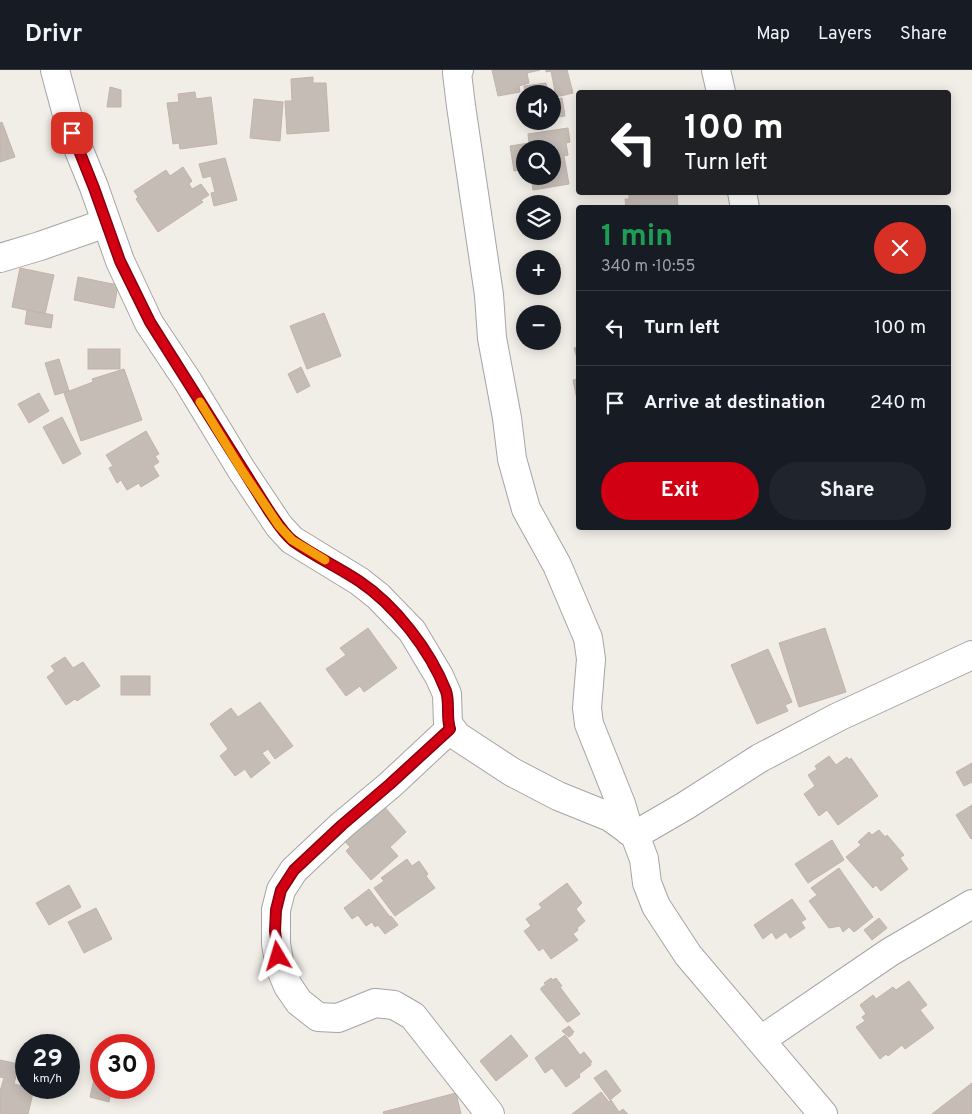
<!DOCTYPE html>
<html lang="en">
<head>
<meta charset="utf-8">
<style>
	:root { --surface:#171b24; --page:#20242c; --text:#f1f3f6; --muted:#9ea1a6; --line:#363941; --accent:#d10012 }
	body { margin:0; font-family:Overpass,sans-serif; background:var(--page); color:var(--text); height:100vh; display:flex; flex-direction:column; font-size:19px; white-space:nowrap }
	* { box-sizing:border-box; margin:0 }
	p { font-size:16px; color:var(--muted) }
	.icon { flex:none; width:28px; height:28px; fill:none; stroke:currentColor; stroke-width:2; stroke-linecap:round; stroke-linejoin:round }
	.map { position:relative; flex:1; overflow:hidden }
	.sheet { position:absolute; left:576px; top:135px; width:375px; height:325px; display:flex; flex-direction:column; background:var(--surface); border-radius:5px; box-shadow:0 2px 12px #0003 }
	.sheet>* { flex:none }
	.guide { position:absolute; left:576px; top:20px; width:375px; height:105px; border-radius:5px; box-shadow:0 2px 12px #0003; background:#202124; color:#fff; overflow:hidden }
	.fabs { position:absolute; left:516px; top:15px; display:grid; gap:10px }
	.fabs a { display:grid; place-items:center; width:45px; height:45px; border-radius:50%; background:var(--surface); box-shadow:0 2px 12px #0003; font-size:25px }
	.speed { position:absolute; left:15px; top:964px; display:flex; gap:10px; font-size:25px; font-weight:700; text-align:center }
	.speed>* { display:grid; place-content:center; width:65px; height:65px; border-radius:50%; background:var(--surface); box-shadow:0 2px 12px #0003; line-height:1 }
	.speed small { font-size:12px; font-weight:400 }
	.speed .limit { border:8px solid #d22; background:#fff; color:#111 }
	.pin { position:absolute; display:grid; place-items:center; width:42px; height:42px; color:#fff; margin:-21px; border-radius:10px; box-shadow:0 2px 8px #0006 }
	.me { position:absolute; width:55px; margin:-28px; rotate:353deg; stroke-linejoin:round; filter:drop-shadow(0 0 4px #0008) }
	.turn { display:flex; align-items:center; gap:18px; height:105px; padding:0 25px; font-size:22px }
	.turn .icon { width:65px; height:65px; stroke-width:2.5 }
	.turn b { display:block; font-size:35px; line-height:42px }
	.round { display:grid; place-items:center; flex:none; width:52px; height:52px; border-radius:26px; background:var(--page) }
	.head { display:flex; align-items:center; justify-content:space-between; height:85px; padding:0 25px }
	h1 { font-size:30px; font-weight:700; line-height:38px; color:#1e9e55 }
	.cta { display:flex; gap:10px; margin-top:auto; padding:10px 25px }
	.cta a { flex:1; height:58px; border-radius:30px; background:var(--accent); color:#fff; font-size:20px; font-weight:700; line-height:58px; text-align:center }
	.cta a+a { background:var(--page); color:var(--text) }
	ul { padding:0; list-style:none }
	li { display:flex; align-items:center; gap:15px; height:75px; padding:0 25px; border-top:1px solid var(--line) }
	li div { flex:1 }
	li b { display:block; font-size:19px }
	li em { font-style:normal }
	header { display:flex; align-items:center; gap:30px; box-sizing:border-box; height:70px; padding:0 25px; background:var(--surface); border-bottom:1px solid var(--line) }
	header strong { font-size:24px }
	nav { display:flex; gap:28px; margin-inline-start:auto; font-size:18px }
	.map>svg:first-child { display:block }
	.building { fill:#c6bcb6; stroke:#c3b3a9 }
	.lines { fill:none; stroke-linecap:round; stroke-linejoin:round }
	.minor-casing { stroke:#a5a5a5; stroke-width:30 }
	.minor { stroke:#fff; stroke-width:28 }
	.route-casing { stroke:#88000c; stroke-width:12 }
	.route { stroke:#d10012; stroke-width:9 }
	.slow { stroke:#f59e0b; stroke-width:9 }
</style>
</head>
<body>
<header>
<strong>Drivr</strong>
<nav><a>Map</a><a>Layers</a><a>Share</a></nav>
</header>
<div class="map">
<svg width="972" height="1044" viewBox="0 0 972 1044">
	<rect width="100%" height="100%" fill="#f1ede7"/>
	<!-- building -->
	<g class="building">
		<path d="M492,0H540L527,3L529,13L519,16L520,22L498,26Z"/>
		<path d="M546,0H567L573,23L556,27L551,1L546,2Z"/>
		<path d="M313,7V13H326L329,61L287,64L285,31H292L291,9Z"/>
		<path d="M546,13L548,24H525L524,16Z"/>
		<path d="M110,17L121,20V37H107Z"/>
		<path d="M195,22L196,29L211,27L217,74L180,79L179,73L173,74L167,33L179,32L178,24Z"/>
		<path d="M562,28L565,46L552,48V30Z"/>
		<path d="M254,29L283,32L280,71L250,68Z"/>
		<path d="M2,52L15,87L0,92V53Z"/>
		<path d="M568,58L570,72L566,73L568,85L564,86L569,114L533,120L531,106H552V79H525V99L514,101L510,76L529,73L528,64Z"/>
		<path d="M225,88L237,130L214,136L211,123L215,122L211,106L203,108L199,94Z"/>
		<path d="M183,97L192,111L189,114L192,119L201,114L209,125L201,130L203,132L158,162L136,129L138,127L134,121L166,100L170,106Z"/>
		<path d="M629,122H677L678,138H626L625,129H629Z"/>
		<path d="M20,198L54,205L45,244L12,237Z"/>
		<path d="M78,207L118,215L114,238L74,230Z"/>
		<path d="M27,240L53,245L51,258L25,254Z"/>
		<path d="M324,243L341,286L307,299L290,256Z"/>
		<path d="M579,277V295L574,278Z"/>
		<rect x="88" y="279" width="32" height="20"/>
		<path d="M59,289L69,321L55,325L45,293Z"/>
		<path d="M301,297L310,316L297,323L288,304Z"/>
		<path d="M124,299L142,350L81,371L64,323L93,312L92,309Z"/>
		<path d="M579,309V333L578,334L573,310Z"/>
		<path d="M39,323L49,341L29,353L18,334Z"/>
		<path d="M62,347L81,384L63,394L43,357Z"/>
		<path d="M146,361L159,384L155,386L159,392L153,396L159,406L141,417L139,413L127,420L121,410L117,413L109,398L113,396L106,385Z"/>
		<path d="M368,558L397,598L364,622L360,616L346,626L326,599L346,585L340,578Z"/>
		<path d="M825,558L846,622L799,637L779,573Z"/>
		<path d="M768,579L792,632L785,635L788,641L757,654L731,595Z"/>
		<path d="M65,587L73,598L83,592L100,616L77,631L75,629L66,635L47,607L55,601L51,596Z"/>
		<rect x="121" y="606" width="29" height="19"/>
		<path d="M260,632L293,676L275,689L268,679L262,683L270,693L251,708L245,699L235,706L220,686L228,679L210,654L231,638L238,647Z"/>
		<path d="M829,686L836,695L847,687L849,690L851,688L878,726L838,755L827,740L819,746L804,724L815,716L808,705L817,699L815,696Z"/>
		<path d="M972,693V712L964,716L956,702Z"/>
		<path d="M383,735L406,762L390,777L398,786L371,810L346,781L350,777L342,768Z"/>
		<path d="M972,735V768L971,769L956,745Z"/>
		<path d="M879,760L885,767L887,765L904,785L900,788L908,799L881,821L876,815L873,818L846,787L861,775L858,772L869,762L872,765Z"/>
		<path d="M832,770L844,790L808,813L795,794Z"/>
		<path d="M407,789L412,796L419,791L428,804L426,806L435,818L395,846L374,818L384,811L381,808Z"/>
		<path d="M839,798L873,847L854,862L849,857L843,862L840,856L829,858L809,831L817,825L811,818Z"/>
		<path d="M567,813L582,833L576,839L585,851L577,858L578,860L573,864L578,870L551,889L543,878L539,881L524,861L531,856L526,849L542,838L539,834Z"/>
		<path d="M69,815L81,837L49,855L36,833Z"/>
		<path d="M369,819L390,847L391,846L398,855L385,864L378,855L375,857L372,852L366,856L358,845L352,849L344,838Z"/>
		<path d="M792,829L806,849L801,852L805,858L790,868L786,862L776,869L772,862L763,869L754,855Z"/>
		<path d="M96,838L112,869L84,883L68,852Z"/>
		<path d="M879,848L887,858L872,870L864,860Z"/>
		<path d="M551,908L553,910L556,908L562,916L560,917L580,944L570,951L567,952L541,920V918L546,914L544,913Z"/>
		<path d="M909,911L927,935L920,940L934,958L905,979L902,975L888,986L886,984L880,989L856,957L865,951L862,947L866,944L860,935L873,925L876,929L893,917L896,920Z"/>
		<path d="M569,956L574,962L572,963L573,964L569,967L562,961Z"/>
		<path d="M511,965L528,986L496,1011L480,991Z"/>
		<path d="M565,965L580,985L584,982L592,992L590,993L591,995L579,1004L580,1007L566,1017L552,998L545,1003L535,988Z"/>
		<path d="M0,990L19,994L14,1014L34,1019L28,1044H0V1021L4,1008L0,1007Z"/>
		<path d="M606,1000L621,1021L610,1030L594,1008Z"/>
		<path d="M96,1001L101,1003V1018H112L109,1032L90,1027Z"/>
		<path d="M972,1013V1044H932Z"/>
		<path d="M601,1022L609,1032L611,1030L619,1042L623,1039L628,1044H572Z"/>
		<path d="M456,1023L461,1044H384L383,1042Z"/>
	</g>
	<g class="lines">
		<defs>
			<g id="minor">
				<path d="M55,0L72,63L94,117L120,191L149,253L187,310L241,399L279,456L292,470L359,511L378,526L412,561L439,606L447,624L448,654L457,666L512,702L558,726L610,747L635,765L644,789L647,813L656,836L688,885L823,1044"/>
				<path d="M459,0L457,3L461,36L489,225L492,268L507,348L512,389L526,439L557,495L588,568L591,589L587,638L589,654L621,734L629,761"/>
				<path d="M716,0L721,22"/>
				<path d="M742,122L745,138"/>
				<path d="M0,188L40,176L106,153"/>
				<path d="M450,659L390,715L342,755L294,800L281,820L276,840V874L280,897L288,916L299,932L318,947L338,948L375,933L394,935L413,946L490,1044"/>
				<path d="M635,765L685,736L760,688L838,647L972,585"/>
				<path d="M761,970L890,882L972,834"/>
			</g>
		</defs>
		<!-- minor casing -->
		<use href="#minor" class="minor-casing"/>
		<!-- minor -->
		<use href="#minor" class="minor"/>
	</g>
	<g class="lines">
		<defs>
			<path id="route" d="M72,63L94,118L120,191L150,252L269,441C276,451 283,463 293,471C314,486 338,497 359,511C395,535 430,580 446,621C450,633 446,647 450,659L390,714L342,755L294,800L281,820L276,840L275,861L278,886"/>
		</defs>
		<!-- route casing -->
		<use href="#route" class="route-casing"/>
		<!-- route -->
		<use href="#route" class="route"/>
		<!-- slow -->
		<path class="slow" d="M200,332L241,399L279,456L292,470L325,490"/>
	</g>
</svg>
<div class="fabs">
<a><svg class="icon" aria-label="sound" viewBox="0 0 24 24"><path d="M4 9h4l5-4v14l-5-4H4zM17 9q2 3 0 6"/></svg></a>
<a><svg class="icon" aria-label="search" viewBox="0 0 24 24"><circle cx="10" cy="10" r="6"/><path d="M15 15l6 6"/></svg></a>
<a><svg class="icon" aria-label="layers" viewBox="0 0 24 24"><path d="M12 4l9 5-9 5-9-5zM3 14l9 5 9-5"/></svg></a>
<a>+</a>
<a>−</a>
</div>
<div class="speed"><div>29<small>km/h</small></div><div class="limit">30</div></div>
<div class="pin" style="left:72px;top:63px;background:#d93025"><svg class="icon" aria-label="arrive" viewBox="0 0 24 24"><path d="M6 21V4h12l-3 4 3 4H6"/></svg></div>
<svg class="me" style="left:278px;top:886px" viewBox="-20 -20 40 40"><path d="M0-17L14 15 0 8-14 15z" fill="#d10012" stroke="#fff" stroke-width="4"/></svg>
<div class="guide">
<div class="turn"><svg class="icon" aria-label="left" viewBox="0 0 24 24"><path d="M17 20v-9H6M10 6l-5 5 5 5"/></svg><div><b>100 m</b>Turn left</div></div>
</div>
<section class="sheet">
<div class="head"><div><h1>1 min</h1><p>340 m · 10:55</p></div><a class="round" style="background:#d93025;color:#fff"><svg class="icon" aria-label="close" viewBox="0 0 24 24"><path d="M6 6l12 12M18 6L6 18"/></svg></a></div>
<ul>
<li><svg class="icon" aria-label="left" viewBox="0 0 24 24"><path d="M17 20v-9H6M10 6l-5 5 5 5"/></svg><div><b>Turn left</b></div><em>100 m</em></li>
<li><svg class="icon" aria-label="arrive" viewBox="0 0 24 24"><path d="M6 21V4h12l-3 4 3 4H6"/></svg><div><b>Arrive at destination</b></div><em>240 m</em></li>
</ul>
<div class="cta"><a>Exit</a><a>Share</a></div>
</section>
</div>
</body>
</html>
